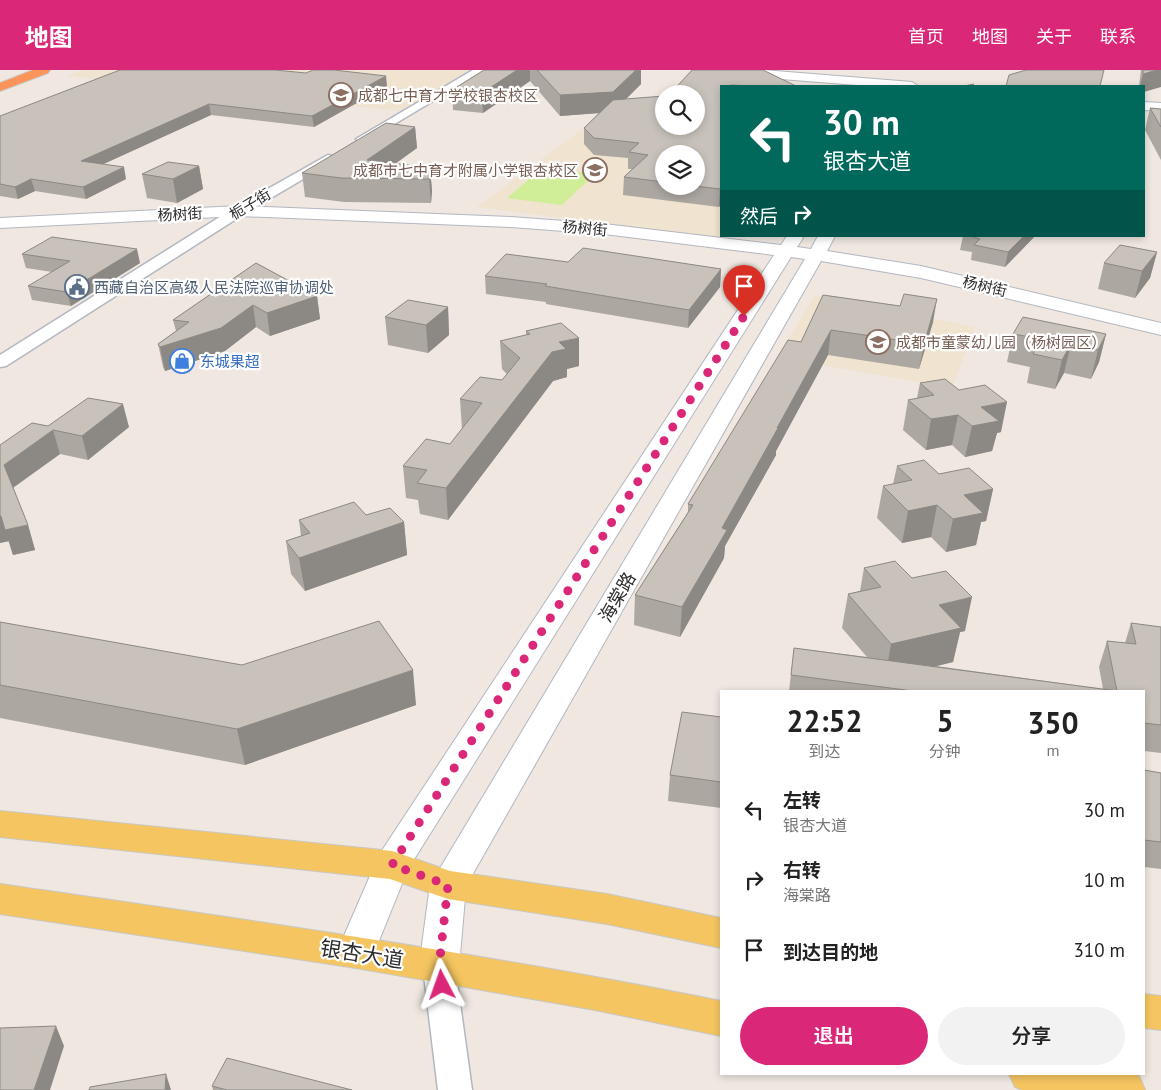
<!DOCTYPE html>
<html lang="zh">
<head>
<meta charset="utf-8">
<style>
	:root { --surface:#fff; --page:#f2f2f2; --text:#222; --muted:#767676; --accent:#db2777 }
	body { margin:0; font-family:"PT Sans","Noto Sans SC",sans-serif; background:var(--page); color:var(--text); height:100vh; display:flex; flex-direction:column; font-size:19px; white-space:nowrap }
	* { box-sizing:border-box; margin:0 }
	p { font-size:16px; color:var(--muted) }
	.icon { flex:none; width:28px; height:28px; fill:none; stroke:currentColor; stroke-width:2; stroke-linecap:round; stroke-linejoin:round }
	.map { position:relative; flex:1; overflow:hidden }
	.drawer { position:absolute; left:720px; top:620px; width:425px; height:385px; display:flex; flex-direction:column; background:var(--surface); border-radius:0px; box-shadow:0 2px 8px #0003 }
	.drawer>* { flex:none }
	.banner { position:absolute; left:720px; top:15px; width:425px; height:152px; border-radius:0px; box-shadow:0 2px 8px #0003; background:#00695c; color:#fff; overflow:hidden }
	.buttons { position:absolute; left:655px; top:15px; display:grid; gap:10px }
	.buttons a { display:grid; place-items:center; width:50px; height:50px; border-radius:50%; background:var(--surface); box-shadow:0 2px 8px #0003; font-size:25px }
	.pin { position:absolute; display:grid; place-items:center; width:42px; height:42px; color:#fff; margin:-51px -21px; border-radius:50% 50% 50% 0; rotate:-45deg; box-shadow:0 0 5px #0007 }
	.pin .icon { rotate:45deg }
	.me { position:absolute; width:55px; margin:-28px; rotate:356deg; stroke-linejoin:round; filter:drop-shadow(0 0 4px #0008) }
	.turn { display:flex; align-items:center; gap:18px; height:105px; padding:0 20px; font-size:22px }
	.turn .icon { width:65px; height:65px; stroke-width:2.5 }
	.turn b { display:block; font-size:35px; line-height:42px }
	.then { display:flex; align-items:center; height:48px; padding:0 20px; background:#0003; gap:10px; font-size:19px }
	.eta { display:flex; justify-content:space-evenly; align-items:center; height:85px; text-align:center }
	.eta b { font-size:30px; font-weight:600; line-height:35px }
	.action { display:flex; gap:10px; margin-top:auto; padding:10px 20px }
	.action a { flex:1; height:58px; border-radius:30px; background:var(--accent); color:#fff; font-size:20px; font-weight:600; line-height:58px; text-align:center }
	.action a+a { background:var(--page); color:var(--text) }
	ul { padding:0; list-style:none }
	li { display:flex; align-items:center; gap:15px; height:70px; padding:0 20px }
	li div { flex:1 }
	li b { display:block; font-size:19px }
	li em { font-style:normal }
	header { display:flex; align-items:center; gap:30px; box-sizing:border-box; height:70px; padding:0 25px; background:var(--accent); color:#fff }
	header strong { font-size:24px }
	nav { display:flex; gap:28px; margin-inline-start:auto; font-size:18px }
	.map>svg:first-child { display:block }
	.education { fill:#f0e3cf; fill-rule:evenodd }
	.pitch { fill:#d0ed98 }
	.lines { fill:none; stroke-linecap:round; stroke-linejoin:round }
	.street-casing { stroke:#b3b7c1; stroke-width:3 }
	.secondary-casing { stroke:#b3b7c1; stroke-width:2 }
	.primary-casing { stroke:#c8c8c8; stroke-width:2 }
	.highway-casing { stroke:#c8c8c8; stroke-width:2 }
	.street { fill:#fff; fill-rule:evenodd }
	.secondary { fill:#fff; fill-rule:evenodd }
	.primary { fill:#f4c560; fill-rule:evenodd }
	.highway { fill:#ff945b; fill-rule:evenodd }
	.wall { fill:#aca7a1; fill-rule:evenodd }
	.shaded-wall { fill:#8c8883 }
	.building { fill:#c8c2bb; stroke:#8c8883 }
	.route { stroke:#db2777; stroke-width:9; stroke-dasharray:0 16.2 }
	.labels { text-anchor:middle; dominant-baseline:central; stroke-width:4.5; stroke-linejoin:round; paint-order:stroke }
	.far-education-label { font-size:15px; fill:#785e54; stroke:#fff; text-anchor:start }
	.far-street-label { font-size:15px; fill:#2d2d2d; stroke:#fff }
	.far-service-label { font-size:15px; fill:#4e5e75; stroke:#fff; text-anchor:start }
	.far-shop-label { font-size:15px; fill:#366cbe; stroke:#fff; text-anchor:start }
	.street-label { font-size:18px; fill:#2d2d2d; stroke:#fff }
	.near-street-label { font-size:21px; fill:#2d2d2d; stroke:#fff }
</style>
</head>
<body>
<header>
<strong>地图</strong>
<nav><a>首页</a><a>地图</a><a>关于</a><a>联系</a></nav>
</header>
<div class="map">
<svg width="1161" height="1020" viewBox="0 0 1161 1020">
	<rect width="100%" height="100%" fill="#efe7e0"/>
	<!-- education -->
	<g class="education">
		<path d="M82,0H469L401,41L67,6Z"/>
		<path d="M584,58L721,72V163L718,168L477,137ZM664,84H696V116H664Z"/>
		<path d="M815,226L975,257L952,318L777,287Z"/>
	</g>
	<!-- pitch -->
	<path class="pitch" d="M542,98L595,104L562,135L507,128Z"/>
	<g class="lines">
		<defs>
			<g id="street">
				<path d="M473,0H485L366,71H358L356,69Z"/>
				<path d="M328,85L332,86L334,89L332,92L244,144L6,296L0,297V285L234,138Z"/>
				<path d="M439,884L450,888L455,897L472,1020H438L423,897L428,888Z"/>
			</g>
			<g id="secondary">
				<path d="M712,0H763L912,12L918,16H869L718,4Z"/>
				<path d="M1144,32L1161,33V41L1144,40Z"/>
				<path d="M239,136L511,147L604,154L781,175L787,166H801L803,168L797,177L811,179L818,166H835L827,181L921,196L1161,253V265L921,208L821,191L466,816L459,897L453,909L439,913L425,909L419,897L430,815L805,189L791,187L408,799L370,893L356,898L342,893L337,882L379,785L774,185L604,164L511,157L239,146L0,158V148Z"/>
			</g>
			<g id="primary">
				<path d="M0,741L392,781L450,801L607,824L721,848V878L607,854L448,829L390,809L0,767Z"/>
				<path d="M0,814C241,849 482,883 721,931V966L595,940L356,898L0,844Z"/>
				<path d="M1144,924L1161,926V960L1144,958Z"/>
				<path d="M1009,1004H1133L1139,1006L1145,1020H1022L1015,1017Z"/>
			</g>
			<path id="highway" d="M33,0H50L48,3L0,21V13Z"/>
		</defs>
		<!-- street casing -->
		<use href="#street" class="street-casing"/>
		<!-- secondary casing -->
		<use href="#secondary" class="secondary-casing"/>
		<!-- primary casing -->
		<use href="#primary" class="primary-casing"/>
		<!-- highway casing -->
		<use href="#highway" class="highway-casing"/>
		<!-- street -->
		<use href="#street" class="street"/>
		<!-- secondary -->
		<use href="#secondary" class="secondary"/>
		<!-- primary -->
		<use href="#primary" class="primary"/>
		<!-- highway -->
		<use href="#highway" class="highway"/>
	</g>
	<!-- wall -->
	<g class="wall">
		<path d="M484,0H641V14L626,29L664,56L692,0L796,16H721V134L719,137L623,125L624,107L632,99H628V88L594,85L584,74V58L599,43L560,46L530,11L483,43L453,40L452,20ZM664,84L696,116H664Z"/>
		<path d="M1141,0H1161L1144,16H1139Z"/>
		<path d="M306,3L387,16L314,57L211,45L103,94L126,109L86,129L35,121L18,129L0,126V46Z"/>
		<path d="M1150,38L1161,39V90L1145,60Z"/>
		<path d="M415,57L417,78L396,93L430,98L432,121L431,133L344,132L305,127L302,103Z"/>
		<path d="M199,96L203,119L177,133L147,128L142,104Z"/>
		<path d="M963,166H1035L1005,197L971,190L972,182L960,180Z"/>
		<path d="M1157,182L1150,208L1135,228L1098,219L1104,193Z"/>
		<path d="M22,184L140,193L71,236L32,230L28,216L52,202L26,198Z"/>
		<path d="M568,192L721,199L720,217L688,258L546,234V232L486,224L485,206Z"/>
		<path d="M256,193L317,226L320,249L270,266L256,257L225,281L165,301L163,297L158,274L176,261L173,250Z"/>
		<path d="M823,225L900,236L933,252L919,299L828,285L776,381V385L725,476L724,488L680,567L634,555L635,525L688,442V434L801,272Z"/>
		<path d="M448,237L449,265L428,283L388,275L385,247Z"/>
		<path d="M526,261L579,296L567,299V307L553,311L448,450L420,444L418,430L406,428L403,396L450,374L462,359L460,329L502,310L507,304L502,299L500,271L526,265Z"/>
		<path d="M1013,264H1106L1099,292L1091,309L1064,303L1055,319L1027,313L1030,297L1007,292Z"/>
		<path d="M920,313L1001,362L997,363L992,381L965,387L952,375L926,380L903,360L908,330L917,328Z"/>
		<path d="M48,356L129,357L88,390L60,384L13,418L28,455L35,480L13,485L9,471L0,473V375Z"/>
		<path d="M897,396L939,404L993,419L986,451L981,452L976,475L946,482L931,467L902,473L877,448L883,416L893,414Z"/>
		<path d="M366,445L404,452L407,485L305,521L291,504L286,471L301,466L299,450Z"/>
		<path d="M864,498L912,508L965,561L960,562L953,592L936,596L1103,619L1099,597L1107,571L1125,573L1131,553L1161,557V683L1144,681V621H789L794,578L867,587L842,558L848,524L860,521Z"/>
		<path d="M0,552L416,635L245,695L0,648Z"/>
		<path d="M721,647V738L668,731L670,705Z"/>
		<path d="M1144,700L1161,703V799L1144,797Z"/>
		<path d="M212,1016L352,1020H213Z"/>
	</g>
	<!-- shaded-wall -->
	<g class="shaded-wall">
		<path d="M517,0H530V11L483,43L482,23Z"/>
		<path d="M636,0H641V14L613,42L560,46V25Z"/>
		<path d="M1157,0H1161V17L1144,22V16H1140L1143,4Z"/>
		<path d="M386,6L387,16L314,57L312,46Z"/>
		<path d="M209,34L211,45L84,103L81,91Z"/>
		<path d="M415,57L417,78L374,109L367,90Z"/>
		<path d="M199,96L203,119L177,133L173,109Z"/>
		<path d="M124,97L126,109L86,129L83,117Z"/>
		<path d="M430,98L432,121L431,133L429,109Z"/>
		<path d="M31,109L35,121L18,129L15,117Z"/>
		<path d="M721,118V134L719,137L720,119Z"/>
		<path d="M1024,166H1035L1005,197L1008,182Z"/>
		<path d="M137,179L140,193L71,236L67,222Z"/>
		<path d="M1157,182L1150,208L1135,228L1142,201Z"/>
		<path d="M721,199L720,217L688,258L689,240Z"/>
		<path d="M317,226L320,249L270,266L267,243Z"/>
		<path d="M937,229L933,252L919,299L924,274Z"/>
		<path d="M253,235L256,257L225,281L165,301L160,277Z"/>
		<path d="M448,237L449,265L428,283L426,255Z"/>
		<path d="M831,260L828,285L776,381V385L725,476L724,488L680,567L682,537L722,458L777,358Z"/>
		<path d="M1106,264L1099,292L1091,309L1098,280Z"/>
		<path d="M579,268V296L567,299V307L553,311L448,450L446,418L559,272Z"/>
		<path d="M1071,274L1064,303L1055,319L1062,290Z"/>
		<path d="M1007,332L1001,362L997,363L992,381L965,387L972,356L981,337Z"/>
		<path d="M123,334L129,357L88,390L82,366Z"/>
		<path d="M958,345L952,375L926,380L931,349Z"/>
		<path d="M53,360L60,384L11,419L4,395Z"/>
		<path d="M993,419L986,451L981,452L976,475L946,482L953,449L964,425Z"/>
		<path d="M937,435L931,467L902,473L908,441Z"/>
		<path d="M0,446H1L9,471L0,473Z"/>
		<path d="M404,452L407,485L305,521L299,488Z"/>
		<path d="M28,455L35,480L13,485L5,460Z"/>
		<path d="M972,527L965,561L960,562L953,592L885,609L891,574L939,535Z"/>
		<path d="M413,600L416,635L245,695L237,659Z"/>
		<path d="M56,956L64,976L50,1020H34Z"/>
		<path d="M166,1004L171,1020H165Z"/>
	</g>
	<!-- building -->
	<g class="building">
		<path d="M120,0H275L306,3L313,0H334L386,6L312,46L209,34L81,91L124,97L83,117L31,109L15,117L0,114V46Z"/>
		<path d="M484,0H517L482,23L452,20Z"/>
		<path d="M537,0H636L613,22L560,25Z"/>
		<path d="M692,0H763L796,16H752L731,15L733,16H721V118L720,119L695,116H696V84H664V112L624,107L648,85L629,82L639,73L594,68L584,58L613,30L664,26V56H696V24H670Z"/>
		<path d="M1026,0H1104L1100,16H1006L1009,5Z"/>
		<path d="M1143,0H1157L1143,4Z"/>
		<path d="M974,14L972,16H964Z"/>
		<path d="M1150,38L1161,39V57Z"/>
		<path d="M386,53L415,57L367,90L430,98L429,109L341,108L302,103Z"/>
		<path d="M168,92L199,96L173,109L142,104Z"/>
		<path d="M970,166H1024L1008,182L974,175L980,169Z"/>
		<path d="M52,167L137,179L67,222L28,216L70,191L22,184Z"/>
		<path d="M1120,175L1157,182L1142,201L1104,193Z"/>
		<path d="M583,178L721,199L689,240L545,216L547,214L485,206L506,184L568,192Z"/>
		<path d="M256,193L317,226L267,243L253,235L221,258L160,277L158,274L189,252L173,250Z"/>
		<path d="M904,224L937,229L924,274L831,260L777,358H778L722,458L727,460L682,537L635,525L693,435L688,434L788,270L801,272L823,225L900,236Z"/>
		<path d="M408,230L448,237L426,255L385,247Z"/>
		<path d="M1023,247L1106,264L1098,280L1071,274L1062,290L1033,284L1042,269L1013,264Z"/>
		<path d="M561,253L579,268L559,272L566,279L552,282L446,418L417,413L427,400L403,396L426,369L450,374L482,333L460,329L480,307L502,310L520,288L500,271L530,264L526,261Z"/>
		<path d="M945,309L959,320L985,315L1007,332L981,337L999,351L972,356L958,345L931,349L908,330L934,325L920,313Z"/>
		<path d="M88,328L123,334L82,366L53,360L4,395L28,455L5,460L1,446H0V375L32,353L48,356Z"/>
		<path d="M924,390L939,404L969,398L993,419L964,425L983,443L953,449L937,435L908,441L883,416L912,410L897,396Z"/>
		<path d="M354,432L366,445L390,438L404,452L299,488L286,471L310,463L299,450Z"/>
		<path d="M895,491L912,508L946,501L972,527L939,535L961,558L891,574L848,524L881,517L864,498Z"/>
		<path d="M379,551L413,600L237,659L0,615V552L242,595Z"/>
		<path d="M1131,553L1161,557V655L1144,653V621H913L791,605L794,578L1117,621L1107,571L1136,574Z"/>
		<path d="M682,642L721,647V712L670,705Z"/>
		<path d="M1144,700L1161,703V772L1144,770Z"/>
		<path d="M56,956L34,1020H0V958Z"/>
		<path d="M227,988L352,1020H227L212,1016Z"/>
		<path d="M166,1004L165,1020H89L90,1017Z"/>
	</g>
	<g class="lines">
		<!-- route -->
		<path class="route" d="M442,915L439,897L448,815L392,795L744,246"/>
	</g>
	<!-- icons -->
	<defs>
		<symbol id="school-ring" viewBox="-11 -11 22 22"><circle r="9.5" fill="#fff" stroke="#8d6e63" stroke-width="1.5"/><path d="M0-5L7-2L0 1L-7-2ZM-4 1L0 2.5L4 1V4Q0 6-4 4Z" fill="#8d6e63"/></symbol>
		<symbol id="civic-ring" viewBox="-11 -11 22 22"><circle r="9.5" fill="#fff" stroke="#5c6f8a" stroke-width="1.5"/><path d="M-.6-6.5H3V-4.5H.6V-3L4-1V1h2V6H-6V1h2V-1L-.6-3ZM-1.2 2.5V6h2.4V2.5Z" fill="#5c6f8a"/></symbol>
		<symbol id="shop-ring" viewBox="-11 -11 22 22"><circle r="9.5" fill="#fff" stroke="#3f7fe0" stroke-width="1.5"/><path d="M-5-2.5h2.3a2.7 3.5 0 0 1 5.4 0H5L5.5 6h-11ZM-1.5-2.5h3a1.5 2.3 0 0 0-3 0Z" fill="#3f7fe0"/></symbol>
	</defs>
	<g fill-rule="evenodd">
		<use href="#school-ring" x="327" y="11" width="28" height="28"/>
		<use href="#school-ring" x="581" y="86" width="28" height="28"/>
		<use href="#civic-ring" x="63" y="203" width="28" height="28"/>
		<use href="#school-ring" x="864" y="258" width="28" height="28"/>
		<use href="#shop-ring" x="168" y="277" width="28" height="28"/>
	</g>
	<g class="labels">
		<!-- far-education labels -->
		<g class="far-education-label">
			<text x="358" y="25">成都七中育才学校银杏校区</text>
			<text x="578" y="100" text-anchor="end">成都市七中育才附属小学银杏校区</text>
			<text x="896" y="272">成都市童蒙幼儿园（杨树园区）</text>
		</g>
		<!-- far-street labels -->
		<g class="far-street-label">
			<text transform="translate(250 134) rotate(-31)">栀子街</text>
			<text transform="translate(180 144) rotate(-3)">杨树街</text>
			<text transform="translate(585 158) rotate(5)">杨树街</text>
			<text transform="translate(985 216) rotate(13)">杨树街</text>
		</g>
		<!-- far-service labels -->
		<g class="far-service-label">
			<text x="94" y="217">西藏自治区高级人民法院巡审协调处</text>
		</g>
		<!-- far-shop labels -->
		<g class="far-shop-label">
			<text x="200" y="291">东城果超</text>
		</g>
		<!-- street labels -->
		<g class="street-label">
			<text transform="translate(617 527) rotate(-60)">海棠路</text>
		</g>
		<!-- near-street labels -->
		<g class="near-street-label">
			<text transform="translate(362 884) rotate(9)">银杏大道</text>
		</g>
	</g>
</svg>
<div class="buttons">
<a><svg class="icon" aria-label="search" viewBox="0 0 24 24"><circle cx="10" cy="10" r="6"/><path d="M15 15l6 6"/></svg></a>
<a><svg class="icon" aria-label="layers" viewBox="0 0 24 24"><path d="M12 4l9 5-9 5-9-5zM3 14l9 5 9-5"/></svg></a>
</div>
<div class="pin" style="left:744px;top:246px;background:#d93025"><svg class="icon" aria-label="arrive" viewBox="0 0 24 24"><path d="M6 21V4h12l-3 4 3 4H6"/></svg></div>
<svg class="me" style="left:442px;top:915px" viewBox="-20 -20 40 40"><path d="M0-17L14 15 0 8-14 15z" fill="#db2777" stroke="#fff" stroke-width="4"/></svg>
<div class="banner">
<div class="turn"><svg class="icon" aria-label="left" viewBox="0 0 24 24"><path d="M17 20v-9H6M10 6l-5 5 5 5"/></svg><div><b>30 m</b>银杏大道</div></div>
<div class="then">然后<svg class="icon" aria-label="right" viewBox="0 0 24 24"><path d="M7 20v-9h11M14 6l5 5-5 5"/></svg></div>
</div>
<section class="drawer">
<div class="eta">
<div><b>22:52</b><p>到达</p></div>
<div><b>5</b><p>分钟</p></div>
<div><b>350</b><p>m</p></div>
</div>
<ul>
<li><svg class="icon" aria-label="left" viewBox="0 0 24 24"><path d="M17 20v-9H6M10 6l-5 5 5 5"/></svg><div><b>左转</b><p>银杏大道</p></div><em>30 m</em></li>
<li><svg class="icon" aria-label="right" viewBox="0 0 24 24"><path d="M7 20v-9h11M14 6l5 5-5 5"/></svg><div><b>右转</b><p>海棠路</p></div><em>10 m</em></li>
<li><svg class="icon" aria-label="arrive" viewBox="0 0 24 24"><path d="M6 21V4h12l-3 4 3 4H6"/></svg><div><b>到达目的地</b></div><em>310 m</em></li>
</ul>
<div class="action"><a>退出</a><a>分享</a></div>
</section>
</div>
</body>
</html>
